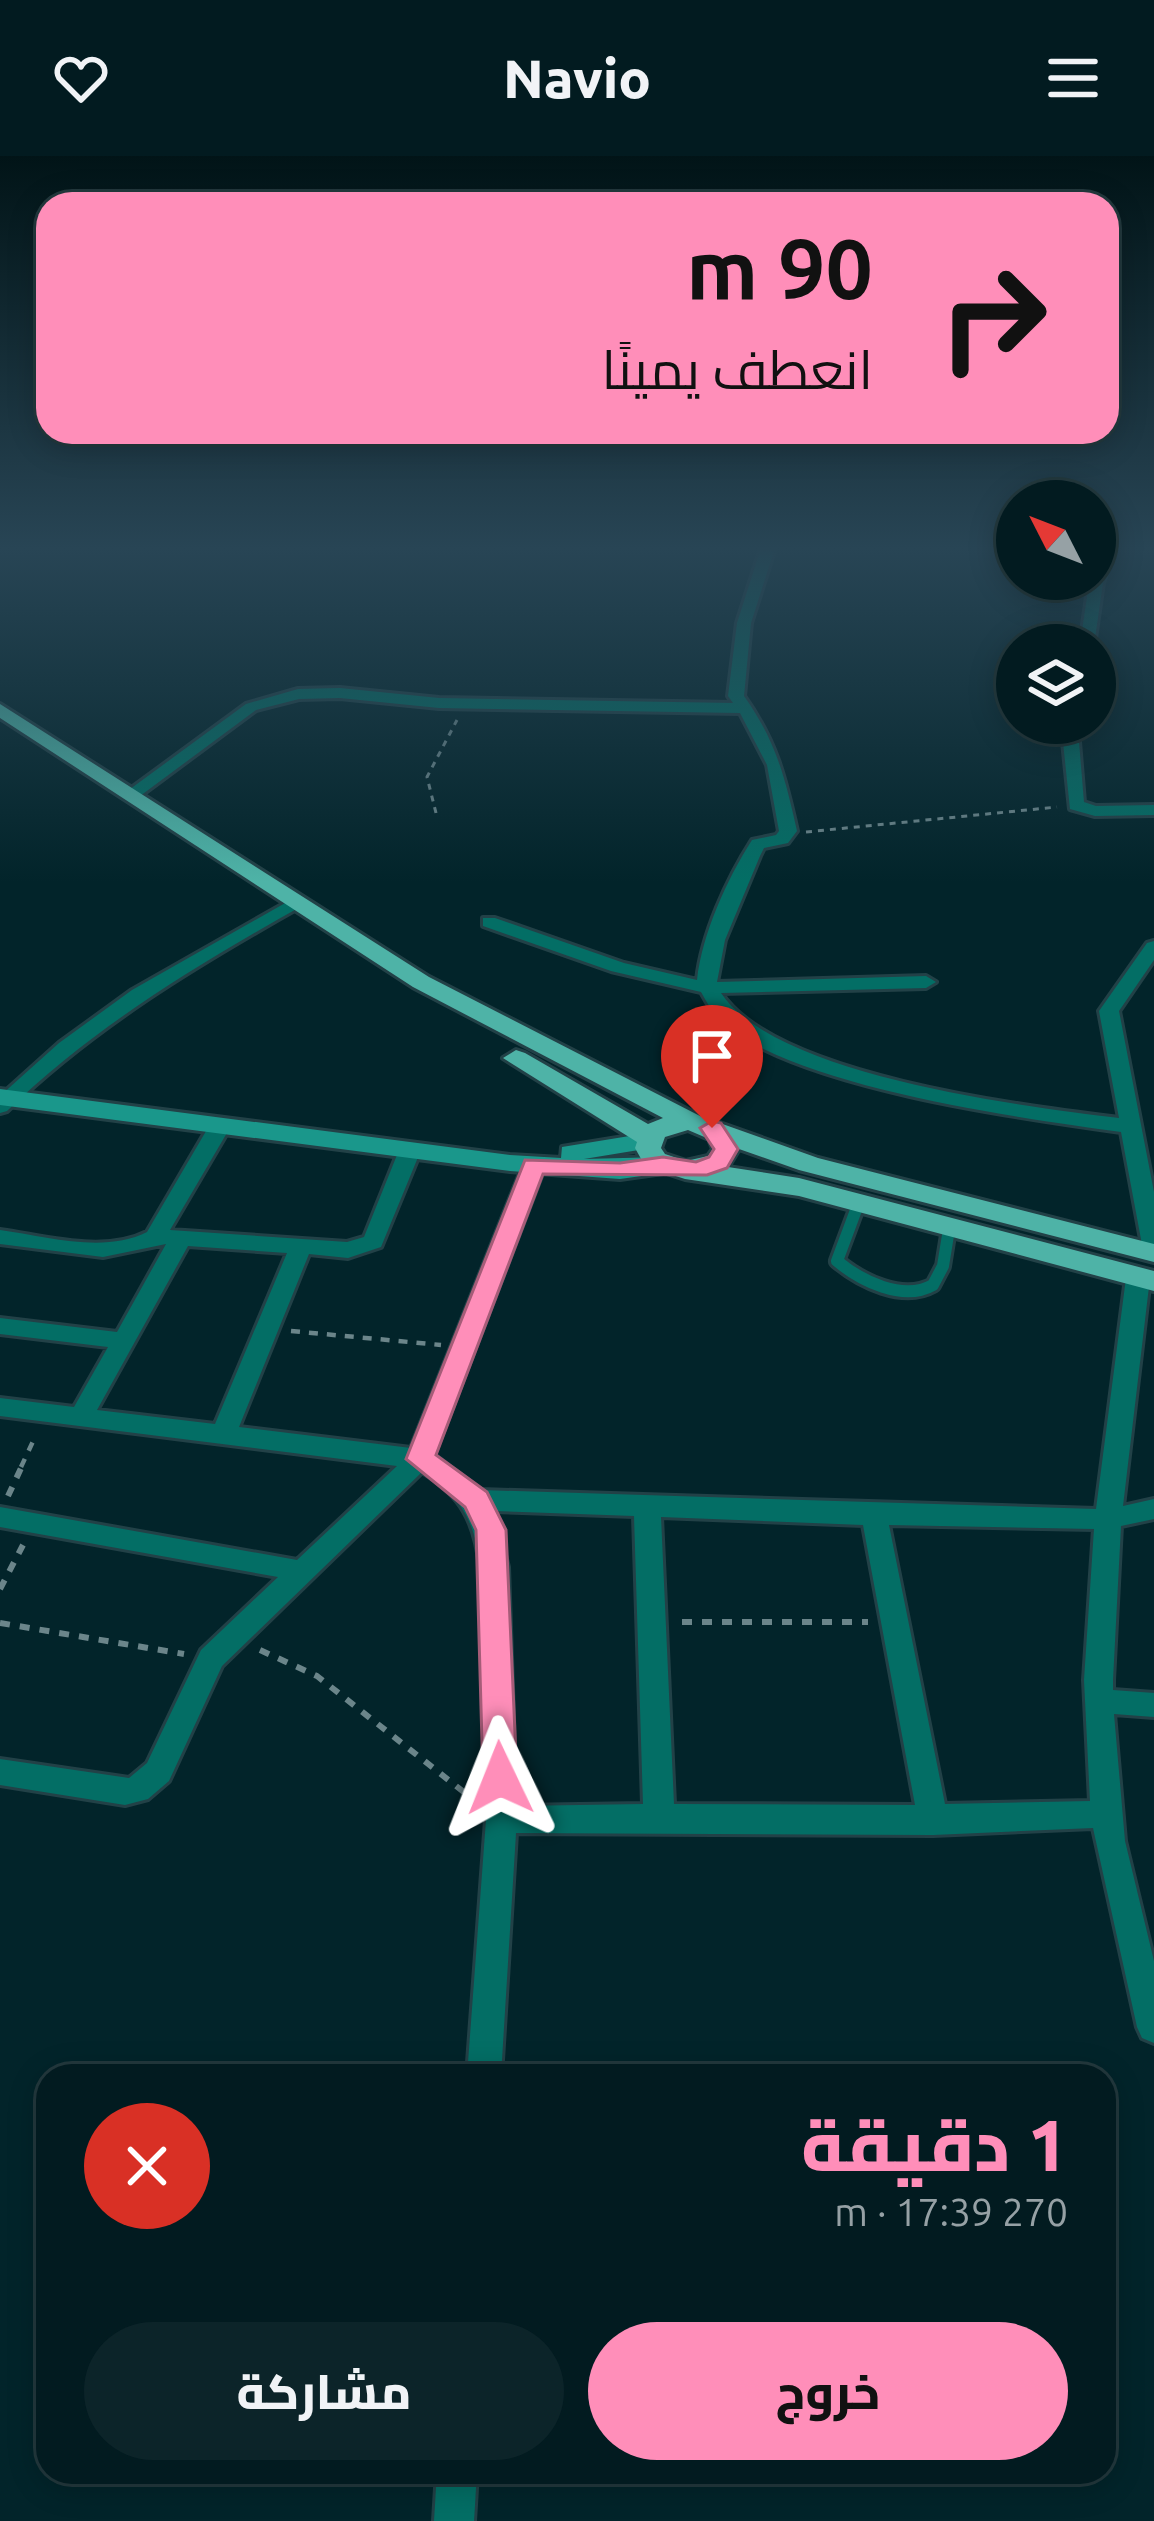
<!DOCTYPE html>
<html lang="ar">
<head>
<meta charset="utf-8">
<style>
	:root { --surface:#021b20; --page:#0c2429; --text:#f1f3f6; --muted:#96a1a5; --line:#23393e; --accent:#ff8eb9 }
	body { margin:0; font-family:Ubuntu,Cairo,sans-serif; background:var(--page); color:var(--text); direction:rtl; height:100vh; display:flex; flex-direction:column; font-size:45px; white-space:nowrap }
	* { box-sizing:border-box; margin:0 }
	p { font-size:39px; color:var(--muted) }
	.icon { flex:none; width:66px; height:66px; fill:none; stroke:currentColor; stroke-width:2; stroke-linecap:round; stroke-linejoin:round }
	.map { position:relative; flex:1; overflow:hidden; direction:ltr }
	.panel { position:absolute; left:36px; top:1908px; width:1080px; height:420px; display:flex; flex-direction:column; background:var(--surface); border-radius:36px; box-shadow:0 6px 30px #0003,0 0 0 3px var(--line); direction:rtl }
	.panel>* { flex:none }
	.guide { position:absolute; left:36px; top:36px; width:1083px; height:252px; border-radius:36px; box-shadow:0 6px 30px #0003,0 0 0 3px var(--line); direction:rtl; background:#ff8eb9; color:#111; overflow:hidden }
	.needle { width:78px; rotate:312deg }
	.fabs { position:absolute; left:996px; top:324px; display:grid; gap:24px }
	.fabs a { display:grid; place-items:center; width:120px; height:120px; border-radius:50%; background:var(--surface); box-shadow:0 6px 30px #0003,0 0 0 3px var(--line); font-size:60px }
	.pin { position:absolute; display:grid; place-items:center; width:102px; height:102px; color:#fff; margin:-123px -51px; border-radius:50% 50% 50% 0; rotate:-45deg; box-shadow:0 0 12px #0007 }
	.pin .icon { rotate:45deg }
	.me { position:absolute; width:132px; margin:-66px; rotate:358deg; stroke-linejoin:round; filter:drop-shadow(0 0 9px #0008) }
	.turn { display:flex; align-items:center; gap:42px; height:252px; padding:0 48px; font-size:54px }
	.turn .icon { width:156px; height:156px; stroke-width:2.5 }
	.turn b { display:block; font-size:84px; line-height:102px }
	.round { display:grid; place-items:center; flex:none; width:126px; height:126px; border-radius:63px; background:var(--page) }
	.head { display:flex; align-items:center; justify-content:space-between; height:204px; padding:0 48px }
	h1 { font-size:72px; font-weight:800; line-height:90px; color:var(--accent) }
	.primary-button { display:flex; gap:24px; margin-top:auto; padding:24px 48px }
	.primary-button a { flex:1; height:138px; border-radius:72px; background:var(--accent); color:#111; font-size:48px; font-weight:800; line-height:138px; text-align:center }
	.primary-button a+a { background:var(--page); color:var(--text) }
	header { display:flex; justify-content:space-between; align-items:center; height:156px; padding:0 48px; background:var(--surface); font-size:54px; font-weight:800 }
	.map>svg:first-child { display:block }
	.lines { fill:none; stroke-linecap:round; stroke-linejoin:round }
	.lane-casing { stroke:#224147; stroke-width:18 }
	.street-casing { stroke:#224147; stroke-width:6 }
	.secondary-casing { stroke:#224147; stroke-width:6 }
	.primary-casing { stroke:#224147; stroke-width:6 }
	.path-far2 { stroke:#6b858a; stroke-width:3; stroke-dasharray:6 6; stroke-linecap:butt }
	.path-far1 { stroke:#6b858a; stroke-width:4.5; stroke-dasharray:9 9; stroke-linecap:butt }
	.path { stroke:#6b858a; stroke-width:6; stroke-dasharray:10 10; stroke-linecap:butt }
	.lane { stroke:#036e65; stroke-width:12 }
	.street { fill:#036e65; fill-rule:evenodd }
	.secondary { fill:#1a978b; fill-rule:evenodd }
	.primary { fill:#4eb3a7; fill-rule:evenodd }
	.route { fill:#ff8eb9; stroke:#a65c78; stroke-width:3 }
</style>
</head>
<body>
<header><svg class="icon" aria-label="menu" viewBox="0 0 24 24"><path d="M4 6h16M4 12h16M4 18h16"/></svg>Navio<svg class="icon" aria-label="heart" viewBox="0 0 24 24"><path d="M12 20l-8-8c-3-5 5-10 8-4 3-6 11-1 8 4z"/></svg></header>
<div class="map">
<svg width="1154" height="2365" viewBox="0 0 1154 2365">
	<rect width="100%" height="100%" fill="#02242a"/>
	<g class="lines">
		<defs>
			<path id="lane" d="M859,1046L837,1105C861,1125 903,1146 933,1129L943,1110L949,1073"/>
			<g id="street">
				<path d="M760,395H774L751,467L744,540C776,585 785,621 797,675L788,687L764,692L760,700L725,784L717,826L926,820L936,826L926,832L721,837C776,920 1022,950 1119,962L1099,855L1147,787L1154,785V804L1119,855L1154,1036V1102L1143,1094L1121,976C1020,962 799,932 722,867C713,859 707,846 701,836L611,815L483,770V762H495L624,807L697,824C702,778 727,723 752,684L776,679L779,675L767,609L740,557L439,552L340,542L299,543L256,554L136,643L122,639L246,548L298,533L340,532L439,542L733,547L728,540L737,467Z"/>
				<path d="M1100,395H1114L1103,427L1094,489H1080L1089,427L1095,423Z"/>
				<path d="M1056,567H1072L1079,586L1084,646L1096,650L1154,649V659L1095,660L1070,653L1063,586Z"/>
				<path d="M294,742L300,743V751C195,810 94,871 7,955L0,957V940L59,887L132,834Z"/>
				<path d="M220,964L231,970L170,1074L347,1086L364,1081L399,994L410,987L421,994L381,1091L348,1102L309,1098L239,1271L411,1292L523,1010L534,1003L542,1005L545,1010L434,1299L481,1334L1096,1353L1126,1122L1130,1117H1146L1150,1122L1123,1350L1154,1343V1363L1121,1370L1113,1524V1534L1154,1537V1561L1114,1558L1125,1685L1154,1805V1887L1142,1882L1137,1871L1093,1672L933,1679L516,1677L501,1920H467L486,1664L480,1411C475,1366 462,1340 422,1316L222,1510L169,1625L148,1643L125,1649L0,1629V1603L129,1622L147,1607L201,1494L278,1421L0,1371V1351L297,1404L397,1310L0,1260V1242L74,1251L108,1191L0,1178V1162L117,1176L166,1088L103,1101L0,1088V1074C45,1080 104,1098 147,1076L209,970ZM188,1090L287,1097L215,1268L97,1254ZM494,1355L634,1360L643,1648L516,1650L508,1411ZM661,1361L863,1369L915,1649L674,1648ZM889,1369L1094,1373L1084,1524L1090,1645L945,1648Z"/>
				<path d="M437,2316H477L474,2365H434Z"/>
			</g>
			<path id="secondary" d="M0,933L510,999L561,1002L562,991L648,977L657,979L661,985L657,991L584,1003L663,1001L677,1009L663,1017L620,1023L510,1015L0,949Z"/>
			<path id="primary" d="M0,548L429,821L700,960L818,1002L1154,1088V1106L799,1014L739,993L728,1011L799,1022L1154,1115V1135L799,1040L685,1023L645,1010L635,992L637,986L503,902L516,894L525,897L648,968L663,962L413,831L0,562ZM688,974L709,983L713,993L708,1000L686,1005L665,998L661,992L665,981Z"/>
		</defs>
		<!-- lane casing -->
		<use href="#lane" class="lane-casing"/>
		<!-- street casing -->
		<use href="#street" class="street-casing"/>
		<!-- secondary casing -->
		<use href="#secondary" class="secondary-casing"/>
		<!-- primary casing -->
		<use href="#primary" class="primary-casing"/>
		<!-- path-far2 -->
		<g class="path-far2">
			<path d="M436,657L427,621L457,564"/>
			<path d="M806,676L1057,651"/>
		</g>
		<!-- path-far1 -->
		<g class="path-far1">
			<path d="M291,1175L441,1189"/>
			<path d="M21,1311L36,1279"/>
		</g>
		<!-- path -->
		<g class="path">
			<path d="M8,1340L23,1308"/>
			<path d="M0,1433L23,1389"/>
			<path d="M682,1466H868"/>
			<path d="M0,1467L184,1498"/>
			<path d="M260,1494L317,1520L470,1641"/>
		</g>
		<!-- lane -->
		<use href="#lane" class="lane"/>
		<!-- street -->
		<use href="#street" class="street"/>
		<!-- secondary -->
		<use href="#secondary" class="secondary"/>
		<!-- primary -->
		<use href="#primary" class="primary"/>
	</g>
	<!-- sky -->
	<linearGradient id="sky" x2="0" y2="1"><stop stop-color="#011417"/><stop offset="0.54" stop-color="#284555"/><stop offset="1" stop-color="#284555" stop-opacity="0"/></linearGradient>
	<rect width="1154" height="726" fill="url(#sky)"/>
	<!-- route -->
	<path class="route" d="M712,965L721,967L738,993L727,1012L707,1019L543,1018L436,1299L487,1336L506,1374L517,1622L512,1632L500,1636L488,1632L483,1622L476,1374L465,1351L406,1303L525,1004L620,1007L663,1001L696,1006L709,1001L714,993L700,972Z"/>
</svg>
<div class="fabs">
<a><svg class="needle" viewBox="-14 -14 28 28"><path d="M0-13l5 13h-10z" fill="#e53935"/><path d="M0 13l5-13h-10z" fill="#96a1a5"/></svg></a>
<a><svg class="icon" aria-label="layers" viewBox="0 0 24 24"><path d="M12 4l9 5-9 5-9-5zM3 14l9 5 9-5"/></svg></a>
</div>
<div class="pin" style="left:712px;top:972px;background:#d93025"><svg class="icon" aria-label="arrive" viewBox="0 0 24 24"><path d="M6 21V4h12l-3 4 3 4H6"/></svg></div>
<svg class="me" style="left:500px;top:1622px" viewBox="-20 -20 40 40"><path d="M0-17L14 15 0 8-14 15z" fill="#ff8eb9" stroke="#fff" stroke-width="4"/></svg>
<div class="guide">
<div class="turn"><svg class="icon" aria-label="right" viewBox="0 0 24 24"><path d="M7 20v-9h11M14 6l5 5-5 5"/></svg><div><b>90 m</b>انعطف يمينًا</div></div>
</div>
<section class="panel">
<div class="head"><div><h1>1 دقيقة</h1><p>270 m · 17:39</p></div><a class="round" style="background:#d93025;color:#fff"><svg class="icon" aria-label="close" viewBox="0 0 24 24"><path d="M6 6l12 12M18 6L6 18"/></svg></a></div>
<div class="primary-button"><a>خروج</a><a>مشاركة</a></div>
</section>
</div>
</body>
</html>
